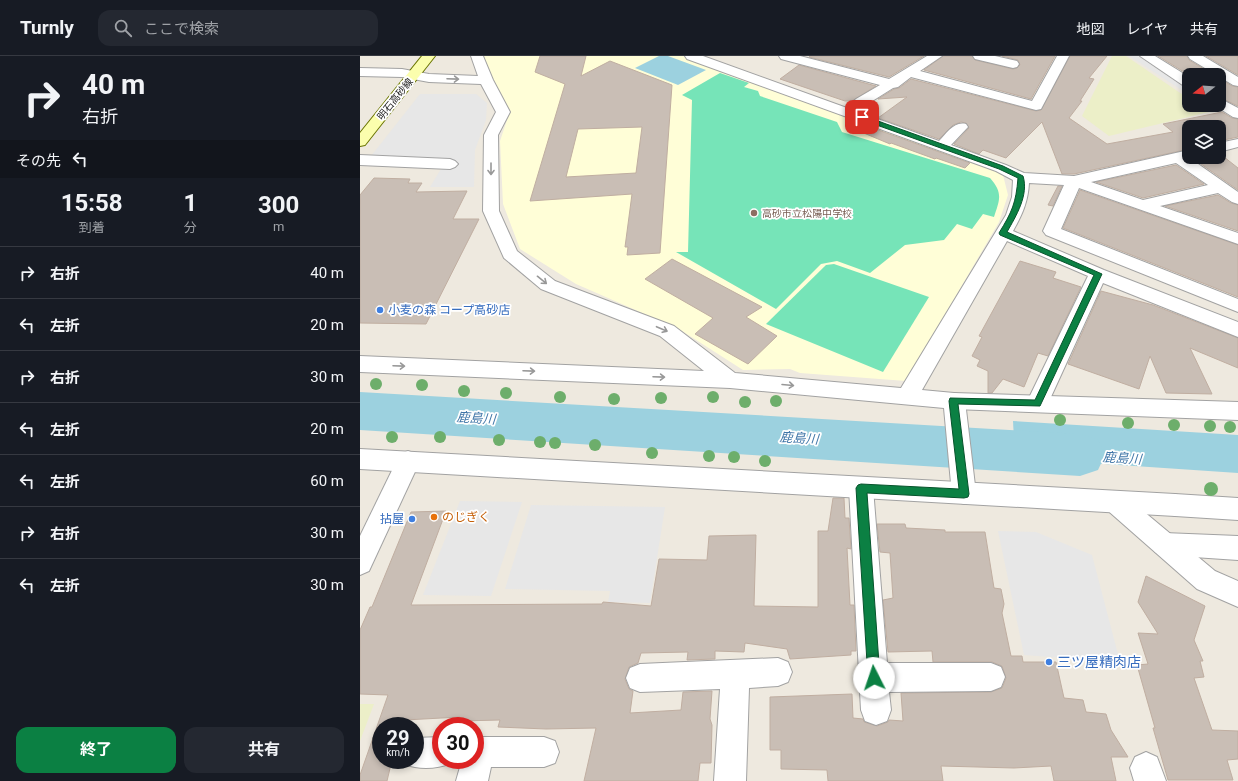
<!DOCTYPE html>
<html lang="ja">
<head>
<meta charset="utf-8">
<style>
	:root { --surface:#171b24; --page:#242831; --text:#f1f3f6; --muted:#9ea1a6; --line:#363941; --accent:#0b8043 }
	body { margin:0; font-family:Roboto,"Noto Sans JP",sans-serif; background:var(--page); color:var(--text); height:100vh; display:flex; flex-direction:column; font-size:15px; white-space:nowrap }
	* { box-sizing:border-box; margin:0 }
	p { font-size:13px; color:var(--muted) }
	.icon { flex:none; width:22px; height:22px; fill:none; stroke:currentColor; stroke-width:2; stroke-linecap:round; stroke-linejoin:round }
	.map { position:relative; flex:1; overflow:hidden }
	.details { display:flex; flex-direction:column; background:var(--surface); width:360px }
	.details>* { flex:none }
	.hud { background:#171b24; color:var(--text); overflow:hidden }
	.needle { width:26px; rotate:253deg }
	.controls { position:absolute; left:822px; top:12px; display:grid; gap:8px }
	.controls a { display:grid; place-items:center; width:44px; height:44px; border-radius:8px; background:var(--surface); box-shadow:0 2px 6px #0003; font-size:20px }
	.speed { position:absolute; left:12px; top:661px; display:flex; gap:8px; font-size:20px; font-weight:700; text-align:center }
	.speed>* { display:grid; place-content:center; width:52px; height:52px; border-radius:50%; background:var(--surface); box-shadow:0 2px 6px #0003; line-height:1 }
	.speed small { font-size:10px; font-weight:400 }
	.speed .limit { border:6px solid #d22; background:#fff; color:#111 }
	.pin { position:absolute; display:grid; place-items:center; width:34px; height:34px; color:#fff; margin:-17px; border-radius:8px; box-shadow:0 2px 6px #0006 }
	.me { position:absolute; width:44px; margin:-22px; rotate:356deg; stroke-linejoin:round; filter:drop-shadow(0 0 3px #0008) }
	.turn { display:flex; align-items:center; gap:14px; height:84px; padding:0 16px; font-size:18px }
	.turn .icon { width:52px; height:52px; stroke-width:2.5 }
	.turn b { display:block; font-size:28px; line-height:34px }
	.then { display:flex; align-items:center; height:38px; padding:0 16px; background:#0003; gap:8px; font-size:15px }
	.eta { display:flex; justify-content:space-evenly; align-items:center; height:68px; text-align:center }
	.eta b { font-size:24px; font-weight:700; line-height:28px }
	.button { display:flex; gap:8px; margin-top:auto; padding:8px 16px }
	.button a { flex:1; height:46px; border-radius:12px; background:var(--accent); color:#fff; font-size:16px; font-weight:700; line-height:46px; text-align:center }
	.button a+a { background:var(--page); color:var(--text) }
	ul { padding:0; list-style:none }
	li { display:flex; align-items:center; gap:12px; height:52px; padding:0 16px; border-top:1px solid var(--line) }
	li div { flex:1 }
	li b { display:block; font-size:15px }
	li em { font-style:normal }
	header { display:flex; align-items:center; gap:24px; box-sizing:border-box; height:56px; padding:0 20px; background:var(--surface); border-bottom:1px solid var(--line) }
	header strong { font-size:19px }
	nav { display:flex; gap:22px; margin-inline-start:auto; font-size:14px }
	.search { width:280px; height:36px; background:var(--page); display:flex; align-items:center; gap:10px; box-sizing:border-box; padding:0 14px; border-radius:12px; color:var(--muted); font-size:15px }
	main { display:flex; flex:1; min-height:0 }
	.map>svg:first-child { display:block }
	.education { fill:#fffed7 }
	.farmland { fill:#ecefc8 }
	.pitch { fill:#76e4b8 }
	.parking { fill:#e7e7e7 }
	.water { fill:#9cd1df }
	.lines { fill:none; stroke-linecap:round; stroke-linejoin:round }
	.river { fill:#9cd1df; fill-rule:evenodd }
	.building { fill:#c9beb5; stroke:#c0aea1; fill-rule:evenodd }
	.minor-casing { stroke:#a2a2a2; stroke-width:2 }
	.tertiary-casing { stroke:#a2a2a2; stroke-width:2 }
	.secondary-casing { stroke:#697400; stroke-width:2 }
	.minor { fill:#fff; fill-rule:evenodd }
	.tertiary { fill:#fff; fill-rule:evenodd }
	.secondary { fill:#fbfead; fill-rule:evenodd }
	.tree { fill:#6dae6b }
	.oneway { stroke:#989898 }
	.route { fill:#0b8043; stroke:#07532c }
	.education-dot { fill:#8d6e63; stroke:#fff; stroke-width:1.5 }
	.shop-dot { fill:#3f7fe0; stroke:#fff; stroke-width:1.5 }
	.food-dot { fill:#e8710a; stroke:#fff; stroke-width:1.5 }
	.labels { text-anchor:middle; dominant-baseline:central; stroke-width:3.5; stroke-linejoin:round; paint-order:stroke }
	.far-street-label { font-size:10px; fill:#1b1b1b; stroke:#fff }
	.far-education-label { font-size:10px; fill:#785e54; stroke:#fff; text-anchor:start }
	.shop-label { font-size:12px; fill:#366cbe; stroke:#fff; text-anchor:start }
	.food-label { font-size:12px; fill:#c56008; stroke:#fff; text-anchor:start }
	.water-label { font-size:13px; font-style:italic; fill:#4076a8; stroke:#fff }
	.near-shop-label { font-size:14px; fill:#366cbe; stroke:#fff; text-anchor:start }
</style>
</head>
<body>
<header>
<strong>Turnly</strong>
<div class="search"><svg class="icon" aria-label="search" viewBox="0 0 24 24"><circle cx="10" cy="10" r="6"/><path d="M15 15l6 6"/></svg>ここで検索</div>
<nav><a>地図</a><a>レイヤ</a><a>共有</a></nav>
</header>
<main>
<section class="details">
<div class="hud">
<div class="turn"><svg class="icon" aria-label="right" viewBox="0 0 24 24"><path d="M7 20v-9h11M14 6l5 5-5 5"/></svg><div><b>40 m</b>右折</div></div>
<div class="then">その先<svg class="icon" aria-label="left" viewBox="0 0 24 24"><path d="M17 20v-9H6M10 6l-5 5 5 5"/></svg></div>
</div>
<div class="eta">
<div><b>15:58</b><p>到着</p></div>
<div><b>1</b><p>分</p></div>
<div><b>300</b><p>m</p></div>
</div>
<ul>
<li><svg class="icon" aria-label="right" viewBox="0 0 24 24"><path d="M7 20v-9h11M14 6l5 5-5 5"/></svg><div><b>右折</b></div><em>40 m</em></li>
<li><svg class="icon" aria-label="left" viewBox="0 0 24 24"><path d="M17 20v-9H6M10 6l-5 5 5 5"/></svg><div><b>左折</b></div><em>20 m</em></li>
<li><svg class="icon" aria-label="right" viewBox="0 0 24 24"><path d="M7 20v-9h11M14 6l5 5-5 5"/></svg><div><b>右折</b></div><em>30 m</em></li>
<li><svg class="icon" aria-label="left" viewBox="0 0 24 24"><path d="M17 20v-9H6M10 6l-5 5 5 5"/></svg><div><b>左折</b></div><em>20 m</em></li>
<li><svg class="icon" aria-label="left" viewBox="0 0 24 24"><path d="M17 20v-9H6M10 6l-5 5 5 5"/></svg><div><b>左折</b></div><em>60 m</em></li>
<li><svg class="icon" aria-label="right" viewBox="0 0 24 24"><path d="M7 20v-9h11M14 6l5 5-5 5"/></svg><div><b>右折</b></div><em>30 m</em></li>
<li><svg class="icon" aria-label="left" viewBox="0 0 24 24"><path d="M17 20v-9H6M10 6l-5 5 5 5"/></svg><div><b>左折</b></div><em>30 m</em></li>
</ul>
<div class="button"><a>終了</a><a>共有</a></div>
</section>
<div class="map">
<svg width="878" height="725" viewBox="0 0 878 725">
	<rect width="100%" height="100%" fill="#eee9df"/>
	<!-- education -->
	<path class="education" d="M123,0H323L642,115L648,139L639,166L546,325L440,317L430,313L383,314L319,273L216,228L160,193L143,148L140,85L150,55L131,19Z"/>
	<!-- farmland -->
	<g class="farmland">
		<path d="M752,0H766L829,43V49H839L849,56L749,80L722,60Z"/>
		<path d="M0,648H14L0,685Z"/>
	</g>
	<!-- pitch -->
	<g class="pitch">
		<path d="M360,17L389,27L384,31L398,35L400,40L477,66L482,76L630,122C643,137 640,143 634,161L623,158L612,173L597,168L584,184L545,189L510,217L477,205L461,208L416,253L316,196H328L332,44L322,39Z"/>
		<path d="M474,208L569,241L523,316L406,268L466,209Z"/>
	</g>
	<!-- parking -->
	<g class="parking">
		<path d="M769,0H780L829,32V39Z"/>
		<path d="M60,38H116L127,47L126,64L115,94L114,131H70L81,113L4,109Z"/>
		<path d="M100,445L162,446L131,540L63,539Z"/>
		<path d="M171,449L305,451L290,547L248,546L250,535L145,533Z"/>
		<path d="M638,475L676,476L732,499L760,606L664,599Z"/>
	</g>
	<!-- water -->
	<g class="water">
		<path d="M299,0H308L346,14L318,29L275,12Z"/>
		<path d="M653,365L878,379V417L655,402Z"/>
	</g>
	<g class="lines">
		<!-- river -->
		<path class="river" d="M0,336L720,378L738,384L745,399L738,414L720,420L0,374Z"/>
	</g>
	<!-- building -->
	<g class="building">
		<path d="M180,0H226L221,20L250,5L312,29L300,197L267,199L268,191H265L272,138L170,145L205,28L175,16ZM282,71L276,117L206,121L218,73Z"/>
		<path d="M450,0H564L529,21L449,1Z"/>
		<path d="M583,0H612L615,4L653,13L657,12L660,9L658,4L642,0H695L671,43L564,14Z"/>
		<path d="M710,0H747L729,22L734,23L720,45H722L709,62L747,88L813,76L803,68L862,56L872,62L878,63V81L859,85V71H829V93L714,118H702L682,66L646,102L623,94L619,98L594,88L609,72L606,67L601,66L593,69L579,83L518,62L547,41L518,43L534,33L539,32L551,23L676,55L681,54Z"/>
		<path d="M798,0H827L829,4L854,19H829Z"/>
		<path d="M846,0H878V19Z"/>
		<path d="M439,9L516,30L492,45H485L420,23Z"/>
		<path d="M859,22L872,30L878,31V50L859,41Z"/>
		<path d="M507,70L610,107L605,112L576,102L575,103L531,87L530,88L499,75Z"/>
		<path d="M859,97L878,112V134L834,103L836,101H859Z"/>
		<path d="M816,109L844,128L783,142L736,126Z"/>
		<path d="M14,122L50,123L48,127H62L56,136L107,135L93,163H119L66,268L0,267V139Z"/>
		<path d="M698,130H702L693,150L688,149Z"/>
		<path d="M720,134L878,189V241L703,172Z"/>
		<path d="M858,139L871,147L878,149V175L805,150Z"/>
		<path d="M312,203L402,251L386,261L417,280L388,308L335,278L353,262L285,223Z"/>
		<path d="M660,205L696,216L693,222L721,231L688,300L678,297L664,331L643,323L632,337H628V315L617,310L620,304L612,300L622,281L619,280Z"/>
		<path d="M741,235L793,249L878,282V312L830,292L852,338L806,337L790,300L779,333L708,308Z"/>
		<path d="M473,442H484L485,462H489L491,493L487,492L490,549H494L496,595H491V599L430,603L427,593L385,587L384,596L355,595V603L327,604L328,596L281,597L278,607L269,611L265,623L269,633L273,635L270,657L321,654L323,636L352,635L350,663L352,669L351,707H340L338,725H224L236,672L186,673L138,671L140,664L100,665V661L45,664L42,670H21V704H32L27,725H0V719L28,639L0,638V574L10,551H12L51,456L86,455L51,549L242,548L243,546L291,550L299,503L347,504L349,480L396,479L394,550L458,551V475H468Z"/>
		<path d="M517,468H545L546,472L585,474V476H625L634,532L641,533L644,548L642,557L651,600H662L663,606H696L704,642L723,644L726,656L746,658L751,674L768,701H751L756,725H694L691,710L654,712L581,710L583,725H468L467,714L421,713V694H410V641L492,638L493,662L503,663L504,666L517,670L528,666L529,664L543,665L541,637L631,636L642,632L646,622L642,610L632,606H573L572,595L528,596L523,544L533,542L530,497L520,496Z"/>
		<path d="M786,520L845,550L834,584L843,605H840L844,621L834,622L852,674L878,675V703L867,704L873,724H808L793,672H795L777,609L788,608L778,577L798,578L778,546Z"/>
	</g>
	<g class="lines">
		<defs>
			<g id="minor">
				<path d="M111,0H123L133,24L150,56L138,79L139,155L157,195L195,225L314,270L375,317L541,332L646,159L652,141L653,124L636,115L327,3L325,0H343L487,52L496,43L520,29L421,3L419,0H440L529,23L567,0H582L560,15L672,45L697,0H709L681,53L676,54L551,21L538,31L533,32L506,49L498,56L579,85C587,77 594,65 606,68L608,71L591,89L646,109L664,117L714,120L829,94V101H835L831,103L878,136V148L872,146L858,137L800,150L878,177V188L719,132L701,173L878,243V256L686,179L683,175L704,129L669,127C668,146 662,159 653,175L744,214L878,266V281L743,227L685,354L677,356L669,354L666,348L728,220L647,185L562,334L594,337L602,339L605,345L616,438L612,445L604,448L596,445L592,438L584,352L370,332L0,316V300L344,315L300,280L181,233L144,202L123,155L124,79L136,56L121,28L69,26L42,21L0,20V12L42,13L69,18L118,20ZM816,107L848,129L783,144L731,126Z"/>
				<path d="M613,0H635L657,5L659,8L657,11L653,12L615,3Z"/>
				<path d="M780,0H795L829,21V31L824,30Z"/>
				<path d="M828,0H843L878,21V30L873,29L830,3Z"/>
				<path d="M859,42L878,52V62L873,61L854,49H859Z"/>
				<path d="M878,83V91L859,96V87Z"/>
				<path d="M0,99L90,103L95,105L98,108L95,111L90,113L0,109Z"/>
				<path d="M48,395L56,398L60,405L9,515L0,519V480L40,398Z"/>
				<path d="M501,422L509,425L513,432L527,607H631L641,611L645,621L641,631L631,635L529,636L531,654L527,665L516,669L505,665L501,654L489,432L493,425Z"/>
				<path d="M755,436L764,439L855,515L878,525V551L837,533L746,453L743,446L746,439Z"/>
				<path d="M815,438L878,442V464L815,460L806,456L803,449L806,442Z"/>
				<path d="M418,602L428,606L432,616L428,626L418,630L389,632L386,725H354L360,633L280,636L270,632L266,622L270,612L280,608Z"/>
				<path d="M81,681V704H93L92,707C76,713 60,714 44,708L42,704H55V682Z"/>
				<path d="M115,681H184L195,685L199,696L195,707L184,711H131L128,725H96L102,704H115Z"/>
				<path d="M786,696L797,701L806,725H774L770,712L775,701Z"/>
			</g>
			<g id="tertiary">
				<path d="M594,337L878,346V364L594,353L586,351L583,345L586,339Z"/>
				<path d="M0,393L815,438L824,442L827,449L824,456L815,460L0,413Z"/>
				<path d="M804,477L878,480V504L804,499L795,496L791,488L795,480Z"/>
			</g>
			<path id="secondary" d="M62,0H75L5,89L0,90V77Z"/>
		</defs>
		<!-- minor casing -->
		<use href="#minor" class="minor-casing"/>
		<!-- tertiary casing -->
		<use href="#tertiary" class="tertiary-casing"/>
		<!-- secondary casing -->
		<use href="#secondary" class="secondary-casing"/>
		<!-- minor -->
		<use href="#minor" class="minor"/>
		<!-- tertiary -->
		<use href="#tertiary" class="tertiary"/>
		<!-- secondary -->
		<use href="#secondary" class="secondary"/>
	</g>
	<!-- trees -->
	<g class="tree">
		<circle cx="16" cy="328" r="6"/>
		<circle cx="62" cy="329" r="6"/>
		<circle cx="104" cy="335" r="6"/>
		<circle cx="146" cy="337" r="6"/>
		<circle cx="200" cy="341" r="6"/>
		<circle cx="353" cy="341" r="6"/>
		<circle cx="301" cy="342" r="6"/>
		<circle cx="254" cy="343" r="6"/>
		<circle cx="416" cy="345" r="6"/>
		<circle cx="385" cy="346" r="6"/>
		<circle cx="700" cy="364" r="6"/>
		<circle cx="768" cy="367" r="6"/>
		<circle cx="814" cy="369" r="6"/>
		<circle cx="850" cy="370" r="6"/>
		<circle cx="870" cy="371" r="6"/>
		<circle cx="32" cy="381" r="6"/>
		<circle cx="80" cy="381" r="6"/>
		<circle cx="139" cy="384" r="6"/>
		<circle cx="180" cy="386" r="6"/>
		<circle cx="195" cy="387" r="6"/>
		<circle cx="235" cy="389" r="6"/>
		<circle cx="292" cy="397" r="6"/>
		<circle cx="349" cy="400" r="6"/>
		<circle cx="374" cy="401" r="6"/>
		<circle cx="405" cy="405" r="6"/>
		<circle cx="851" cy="433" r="7"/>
	</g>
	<!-- one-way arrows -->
	<defs><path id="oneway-shaft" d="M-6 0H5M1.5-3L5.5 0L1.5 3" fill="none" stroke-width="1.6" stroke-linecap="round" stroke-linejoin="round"/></defs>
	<g class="oneway">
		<use href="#oneway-shaft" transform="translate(93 23) rotate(2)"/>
		<use href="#oneway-shaft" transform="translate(131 113) rotate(90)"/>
		<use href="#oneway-shaft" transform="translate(182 224) rotate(39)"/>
		<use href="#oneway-shaft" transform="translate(302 273) rotate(23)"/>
		<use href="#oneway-shaft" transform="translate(39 310) rotate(2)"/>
		<use href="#oneway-shaft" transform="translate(169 315) rotate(2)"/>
		<use href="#oneway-shaft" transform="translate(299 321) rotate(2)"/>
		<use href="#oneway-shaft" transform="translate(428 329) rotate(5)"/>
	</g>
	<!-- route -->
	<path class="route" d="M500,60H504L643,110L663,120C669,139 656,160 647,176L742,218L680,350L598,348L609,438L608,441L604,442L507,437L520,622L518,627L514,628L510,627L508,622L496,432L498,429L501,428L599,433L589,345L590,342L675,344L734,219L640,179L639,177C652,156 656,147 658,122L639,113L500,63Z"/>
	<!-- markers -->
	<circle class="education-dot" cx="394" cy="157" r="4"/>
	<g class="shop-dot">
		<circle cx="20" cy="254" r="4"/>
		<circle cx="52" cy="463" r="4"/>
		<circle cx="689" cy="606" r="4"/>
	</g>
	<circle class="food-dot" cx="74" cy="461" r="4"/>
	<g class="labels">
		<!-- far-street labels -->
		<g class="far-street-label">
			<text transform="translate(35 43) rotate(-51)">明石高砂線</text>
		</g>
		<!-- far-education labels -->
		<g class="far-education-label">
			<text x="402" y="157">高砂市立松陽中学校</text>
		</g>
		<!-- shop labels -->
		<g class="shop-label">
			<text x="28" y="254">小麦の森 コープ高砂店</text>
			<text x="44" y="463" text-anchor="end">拈屋</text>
		</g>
		<!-- food labels -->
		<g class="food-label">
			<text x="82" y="461">のじぎく</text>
		</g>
		<!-- water labels -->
		<g class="water-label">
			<text transform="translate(116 362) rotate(4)">鹿島川</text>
			<text transform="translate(439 382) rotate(4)">鹿島川</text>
			<text transform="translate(762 402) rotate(4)">鹿島川</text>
		</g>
		<!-- near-shop labels -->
		<g class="near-shop-label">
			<text x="697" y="606">三ツ屋精肉店</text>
		</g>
	</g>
</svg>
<div class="controls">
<a><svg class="needle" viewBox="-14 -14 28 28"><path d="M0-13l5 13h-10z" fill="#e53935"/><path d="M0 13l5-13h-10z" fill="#9ea1a6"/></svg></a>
<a><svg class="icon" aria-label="layers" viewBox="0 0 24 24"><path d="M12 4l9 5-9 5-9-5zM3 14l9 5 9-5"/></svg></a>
</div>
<div class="speed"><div>29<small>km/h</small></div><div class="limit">30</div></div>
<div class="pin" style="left:502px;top:61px;background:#d93025"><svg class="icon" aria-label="arrive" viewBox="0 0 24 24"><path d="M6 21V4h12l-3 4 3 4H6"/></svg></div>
<svg class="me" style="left:514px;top:622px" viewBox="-20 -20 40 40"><circle r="19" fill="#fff"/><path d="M0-13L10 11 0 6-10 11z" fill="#0b8043"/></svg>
</div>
</main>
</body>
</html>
